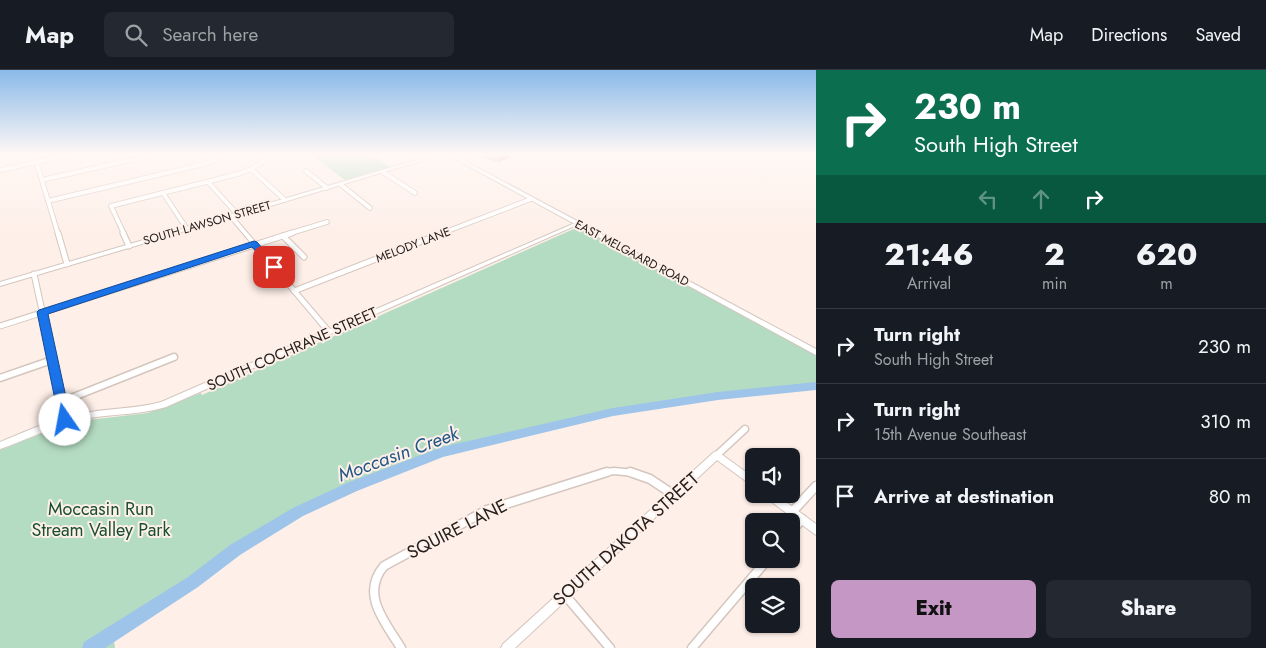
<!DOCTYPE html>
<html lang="en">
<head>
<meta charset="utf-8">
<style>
	:root { --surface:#171b24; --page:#242831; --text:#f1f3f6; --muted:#9ea1a6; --line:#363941; --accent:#c597c5 }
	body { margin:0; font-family:Jost,sans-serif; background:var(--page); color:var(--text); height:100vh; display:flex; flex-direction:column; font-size:19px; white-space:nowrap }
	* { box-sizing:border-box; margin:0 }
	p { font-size:16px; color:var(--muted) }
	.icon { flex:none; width:28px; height:28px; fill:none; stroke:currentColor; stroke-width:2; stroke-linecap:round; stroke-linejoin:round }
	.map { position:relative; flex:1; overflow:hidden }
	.side { display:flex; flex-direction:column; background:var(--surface); width:450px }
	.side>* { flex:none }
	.banner { background:#0b6e4f; color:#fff; overflow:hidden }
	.controls { position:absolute; left:745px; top:378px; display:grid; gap:10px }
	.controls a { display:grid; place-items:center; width:55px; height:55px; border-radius:8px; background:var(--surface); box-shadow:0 1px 4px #0004; font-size:25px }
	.pin { position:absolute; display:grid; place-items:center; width:42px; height:42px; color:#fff; margin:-21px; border-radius:10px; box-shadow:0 2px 8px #0006 }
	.me { position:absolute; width:55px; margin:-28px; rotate:348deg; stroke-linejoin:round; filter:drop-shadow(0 0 4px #0008) }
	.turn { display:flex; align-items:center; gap:18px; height:105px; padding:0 15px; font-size:22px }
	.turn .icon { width:65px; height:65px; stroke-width:2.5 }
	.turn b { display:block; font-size:35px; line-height:42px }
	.lanes { display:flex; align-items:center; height:48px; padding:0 15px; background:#0003; justify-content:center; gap:25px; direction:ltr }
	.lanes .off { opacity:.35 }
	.eta { display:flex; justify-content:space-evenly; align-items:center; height:85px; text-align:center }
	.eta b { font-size:30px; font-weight:800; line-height:35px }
	.button { display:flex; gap:10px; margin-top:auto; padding:10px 15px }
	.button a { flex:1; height:58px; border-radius:8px; background:var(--accent); color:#111; font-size:20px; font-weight:800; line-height:58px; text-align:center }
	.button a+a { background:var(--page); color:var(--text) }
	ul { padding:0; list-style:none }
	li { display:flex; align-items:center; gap:15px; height:75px; padding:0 15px; border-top:1px solid var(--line) }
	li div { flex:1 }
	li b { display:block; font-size:19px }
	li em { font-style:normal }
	header { display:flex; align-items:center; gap:30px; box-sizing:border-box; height:70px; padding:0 25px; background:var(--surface); border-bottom:1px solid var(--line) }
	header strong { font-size:24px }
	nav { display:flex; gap:28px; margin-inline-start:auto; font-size:18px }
	.search { width:350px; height:45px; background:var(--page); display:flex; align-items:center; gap:12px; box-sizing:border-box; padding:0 18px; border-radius:8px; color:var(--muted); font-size:19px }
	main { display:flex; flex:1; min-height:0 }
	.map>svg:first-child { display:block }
	.green { fill:#b4dcc2 }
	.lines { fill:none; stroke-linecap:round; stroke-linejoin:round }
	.river { fill:#9ec4ea; fill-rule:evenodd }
	.minor-far3-casing { stroke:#d4c6be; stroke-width:5.5 }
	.minor-far2-casing { stroke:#d4c6be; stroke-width:7 }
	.minor-far1-casing { stroke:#d4c6be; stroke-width:9 }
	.minor-casing { stroke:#d4c6be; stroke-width:11 }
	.tertiary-casing { stroke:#d4c6be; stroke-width:2 }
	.secondary-casing { stroke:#d4c6be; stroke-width:2 }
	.minor-far3 { stroke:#fff; stroke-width:4 }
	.minor-far2 { stroke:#fff; stroke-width:5 }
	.minor-far1 { stroke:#fff; stroke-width:6 }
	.minor { stroke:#fff; stroke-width:8 }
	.tertiary { fill:#fff; fill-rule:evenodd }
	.secondary { fill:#fff; fill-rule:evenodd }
	.wall { fill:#d4a8be }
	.shaded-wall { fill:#ac889b }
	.route { fill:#1a73e8; stroke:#114b97 }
	.labels { text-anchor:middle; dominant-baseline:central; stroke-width:4; stroke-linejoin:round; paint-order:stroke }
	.far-street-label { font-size:12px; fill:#25201d; stroke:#feefe8 }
	.street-label { font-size:15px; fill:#25201d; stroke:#feefe8 }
	.near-park-label { font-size:18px; fill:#164f31; stroke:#feefe8 }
	.near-street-label { font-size:18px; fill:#25201d; stroke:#feefe8 }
	.near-water-label { font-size:19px; font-style:italic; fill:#215787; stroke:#feefe8 }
</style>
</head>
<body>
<header>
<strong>Map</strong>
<div class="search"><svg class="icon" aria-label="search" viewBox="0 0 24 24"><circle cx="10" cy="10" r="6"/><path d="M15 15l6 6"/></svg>Search here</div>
<nav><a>Map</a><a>Directions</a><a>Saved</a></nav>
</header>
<main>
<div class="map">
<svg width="816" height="578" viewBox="0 0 816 578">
	<rect width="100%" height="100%" fill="#feefe8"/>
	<!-- green -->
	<g class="green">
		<path d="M317,84H371L392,98L346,111L317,89Z"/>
		<path d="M578,157L816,285V316L718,326L613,342L442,382L352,417L298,442L235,480L193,512L113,563L115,578H0V380L71,352L148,343L201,323L202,325Z"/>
	</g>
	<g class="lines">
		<!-- river -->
		<path class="river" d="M816,312V320L718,330L613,346L443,387L357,421L303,446L240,485L198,517L105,578H82L84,572L188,507L230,475L293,438L347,413L442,377L613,338L718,322Z"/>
		<defs>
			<g id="minor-far3">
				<path d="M34,84L58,164"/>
				<path d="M251,99L285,130"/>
				<path d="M0,100L75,84"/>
				<path d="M306,101L327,118"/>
				<path d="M383,102L415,123"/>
				<path d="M42,110L157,84"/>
				<path d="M208,112L237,144"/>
				<path d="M340,114L370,138"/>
				<path d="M163,123L187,159"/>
				<path d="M48,131L204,94L229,84"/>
				<path d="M124,164L111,136L238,104L251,99L274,84"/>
				<path d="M288,164L327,152"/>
				<path d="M440,164L531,129"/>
			</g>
			<g id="minor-far2">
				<path d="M58,163L67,194"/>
				<path d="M123,163L129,176"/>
				<path d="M283,166L304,187"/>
				<path d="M34,204L48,268"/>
				<path d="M294,221L443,163"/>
				<path d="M0,256L292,163"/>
			</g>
			<g id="minor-far1">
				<path d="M47,267L65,350"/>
				<path d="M0,308L52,290"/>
				<path d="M61,332L174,287"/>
				<path d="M717,385L745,359"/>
				<path d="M601,403L614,401L635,403"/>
			</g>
			<g id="minor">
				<path d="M630,402L650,409L674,425"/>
				<path d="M792,442L816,416"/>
				<path d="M791,462L802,449"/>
				<path d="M565,525L610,578"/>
				<path d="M401,578C385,552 360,524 384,496L487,440L607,402"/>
				<path d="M692,578L768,489"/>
			</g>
			<g id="tertiary">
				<path d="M437,84H444L234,147L330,259L575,153L579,154L166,337C138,346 109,343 81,350C52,356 27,370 0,379V372C27,361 55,348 84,343C110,338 136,339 161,332L325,261L230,148L0,216V212Z"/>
				<path d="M717,381L754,408V417L717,390L515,578H501L503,574L714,382Z"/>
				<path d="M764,424H775L816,454V465L813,463L765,427Z"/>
			</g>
			<path id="secondary" d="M446,84H452L816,279V285Z"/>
		</defs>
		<!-- minor-far3 casing -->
		<use href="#minor-far3" class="minor-far3-casing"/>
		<!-- minor-far2 casing -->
		<use href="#minor-far2" class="minor-far2-casing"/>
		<!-- minor-far1 casing -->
		<use href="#minor-far1" class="minor-far1-casing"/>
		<!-- minor casing -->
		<use href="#minor" class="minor-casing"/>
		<!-- tertiary casing -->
		<use href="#tertiary" class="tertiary-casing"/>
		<!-- secondary casing -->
		<use href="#secondary" class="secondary-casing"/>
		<!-- minor-far3 -->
		<use href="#minor-far3" class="minor-far3"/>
		<!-- minor-far2 -->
		<use href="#minor-far2" class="minor-far2"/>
		<!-- minor-far1 -->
		<use href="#minor-far1" class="minor-far1"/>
		<!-- minor -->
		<use href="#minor" class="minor"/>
		<!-- tertiary -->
		<use href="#tertiary" class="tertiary"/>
		<!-- secondary -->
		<use href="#secondary" class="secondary"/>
	</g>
	<!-- wall -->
	<path class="wall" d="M482,84H510L509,88L498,92L492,91L482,86Z"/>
	<!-- shaded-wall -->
	<path class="shaded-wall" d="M502,84H510L509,88L498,92L499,85Z"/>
	<!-- sky -->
	<linearGradient id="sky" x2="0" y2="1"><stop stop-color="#8abae9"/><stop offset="0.51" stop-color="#fff8f5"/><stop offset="1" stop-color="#fff8f5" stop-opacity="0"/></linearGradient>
	<rect width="816" height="165" fill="url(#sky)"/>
	<!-- route -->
	<path class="route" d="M254,171L257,172L277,195V199H271L252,177L48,244L71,350L69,354L65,356L60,354L37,242L39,240Z"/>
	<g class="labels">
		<!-- far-street labels -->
		<g class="far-street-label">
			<text transform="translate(207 153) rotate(-16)">SOUTH LAWSON STREET</text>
			<text transform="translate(413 175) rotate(-21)">MELODY LANE</text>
			<text transform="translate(632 183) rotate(28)">EAST MELGAARD ROAD</text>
		</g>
		<!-- street labels -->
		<g class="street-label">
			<text transform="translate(292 279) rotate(-24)">SOUTH COCHRANE STREET</text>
		</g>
		<!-- near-park labels -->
		<g class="near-park-label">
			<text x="101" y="439">Moccasin Run<tspan x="101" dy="21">Stream Valley Park</tspan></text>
		</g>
		<!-- near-street labels -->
		<g class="near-street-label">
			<text transform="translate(457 459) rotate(-27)">SQUIRE LANE</text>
			<text transform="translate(626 469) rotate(-42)">SOUTH DAKOTA STREET</text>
		</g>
		<!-- near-water labels -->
		<g class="near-water-label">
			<text transform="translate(398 384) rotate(-20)">Moccasin Creek</text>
		</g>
	</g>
</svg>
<div class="controls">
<a><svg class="icon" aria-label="sound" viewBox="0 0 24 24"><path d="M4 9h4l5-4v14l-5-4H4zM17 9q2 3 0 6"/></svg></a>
<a><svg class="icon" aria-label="search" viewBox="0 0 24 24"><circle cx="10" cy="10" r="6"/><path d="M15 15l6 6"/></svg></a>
<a><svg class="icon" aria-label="layers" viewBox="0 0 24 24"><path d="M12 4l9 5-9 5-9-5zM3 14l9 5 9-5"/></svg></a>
</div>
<div class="pin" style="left:274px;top:197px;background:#d93025"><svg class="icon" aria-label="arrive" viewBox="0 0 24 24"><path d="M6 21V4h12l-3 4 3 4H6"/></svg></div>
<svg class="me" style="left:65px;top:350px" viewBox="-20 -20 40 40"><circle r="19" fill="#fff"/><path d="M0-13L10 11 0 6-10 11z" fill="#1a73e8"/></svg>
</div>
<section class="side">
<div class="banner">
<div class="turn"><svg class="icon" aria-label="right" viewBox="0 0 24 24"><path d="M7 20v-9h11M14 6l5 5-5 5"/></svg><div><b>230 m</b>South High Street</div></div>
<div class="lanes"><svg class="icon off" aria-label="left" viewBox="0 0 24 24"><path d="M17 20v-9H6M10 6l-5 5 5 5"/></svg><svg class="icon off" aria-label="ahead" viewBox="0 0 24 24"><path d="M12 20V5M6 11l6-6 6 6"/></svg><svg class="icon" aria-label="right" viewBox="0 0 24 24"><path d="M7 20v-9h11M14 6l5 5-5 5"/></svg></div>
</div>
<div class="eta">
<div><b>21:46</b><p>Arrival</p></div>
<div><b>2</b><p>min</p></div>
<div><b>620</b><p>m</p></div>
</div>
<ul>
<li><svg class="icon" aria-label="right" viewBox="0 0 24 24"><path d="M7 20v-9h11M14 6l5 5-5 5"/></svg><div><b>Turn right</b><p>South High Street</p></div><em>230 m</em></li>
<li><svg class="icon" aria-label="right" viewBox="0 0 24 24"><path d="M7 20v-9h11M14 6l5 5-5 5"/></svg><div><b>Turn right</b><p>15th Avenue Southeast</p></div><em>310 m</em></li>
<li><svg class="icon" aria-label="arrive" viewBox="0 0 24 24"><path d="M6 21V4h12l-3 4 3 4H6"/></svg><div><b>Arrive at destination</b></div><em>80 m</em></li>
</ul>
<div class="button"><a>Exit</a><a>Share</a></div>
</section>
</main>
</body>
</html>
